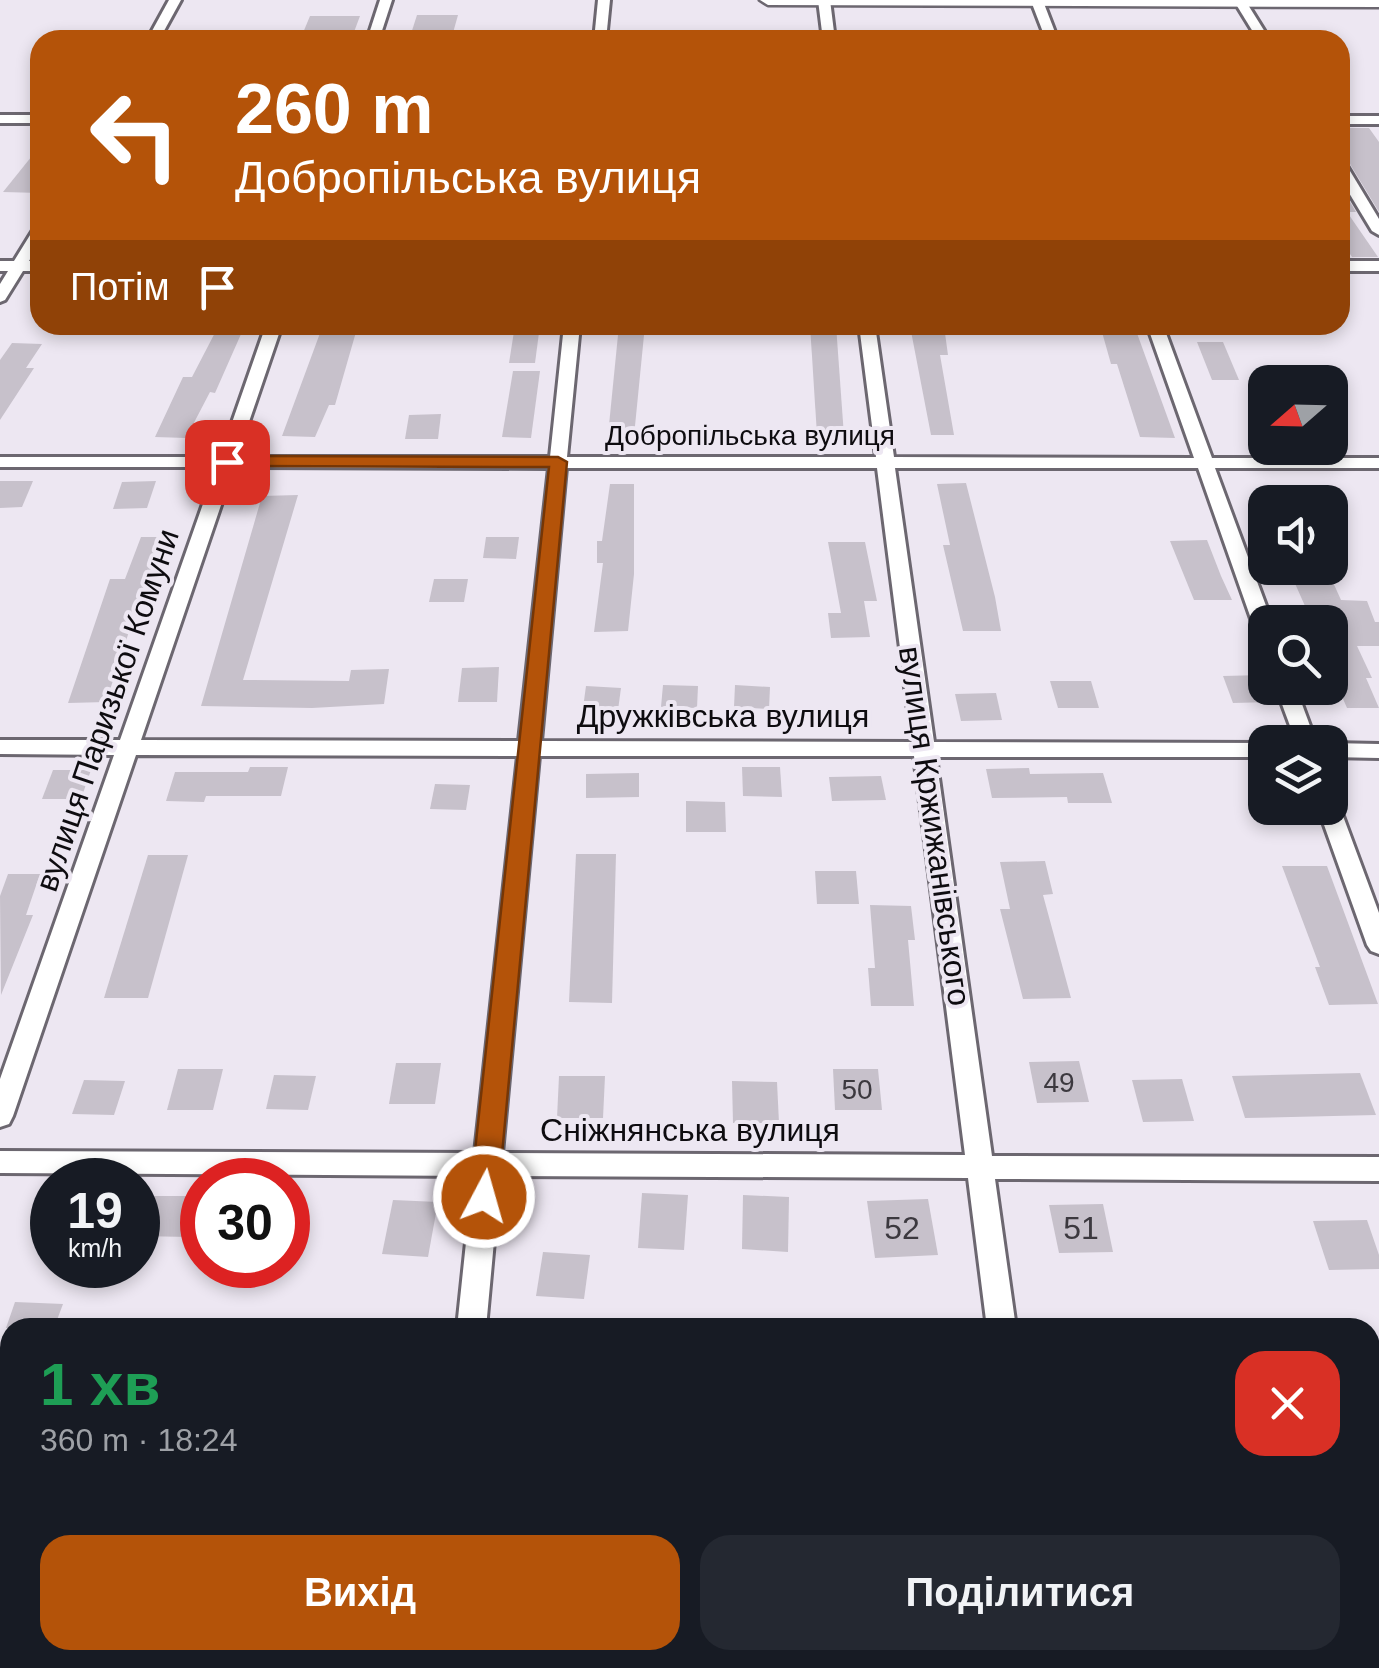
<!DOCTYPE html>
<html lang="uk">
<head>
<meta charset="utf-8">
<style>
	:root { --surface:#171b24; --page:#242831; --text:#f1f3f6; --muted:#9ea1a6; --accent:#b45309 }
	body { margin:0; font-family:Helvetica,sans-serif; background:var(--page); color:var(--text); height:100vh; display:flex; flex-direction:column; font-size:38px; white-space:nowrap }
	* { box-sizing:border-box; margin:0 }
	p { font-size:32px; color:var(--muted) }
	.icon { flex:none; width:55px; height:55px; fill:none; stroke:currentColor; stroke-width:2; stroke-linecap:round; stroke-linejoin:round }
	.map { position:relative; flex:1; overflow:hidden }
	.sheet { position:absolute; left:0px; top:1318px; width:1380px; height:352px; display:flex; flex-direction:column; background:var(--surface); border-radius:30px 30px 0 0; box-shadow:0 5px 15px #0003 }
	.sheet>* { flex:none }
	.guide { position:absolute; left:30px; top:30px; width:1320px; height:305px; border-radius:30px; box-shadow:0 5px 15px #0003; background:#b45309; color:#fff; overflow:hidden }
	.needle { width:65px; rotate:250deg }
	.tools { position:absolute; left:1248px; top:365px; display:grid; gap:20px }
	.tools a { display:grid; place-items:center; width:100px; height:100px; border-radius:20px; background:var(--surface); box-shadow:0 5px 15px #0003; font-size:50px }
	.speed { position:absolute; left:30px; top:1158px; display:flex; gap:20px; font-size:50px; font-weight:700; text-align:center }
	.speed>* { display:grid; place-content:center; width:130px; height:130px; border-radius:50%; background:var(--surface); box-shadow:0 5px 15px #0003; line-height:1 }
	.speed small { font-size:25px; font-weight:400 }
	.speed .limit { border:15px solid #d22; background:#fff; color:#111 }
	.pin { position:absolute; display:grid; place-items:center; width:85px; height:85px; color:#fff; margin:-42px; border-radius:20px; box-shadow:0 5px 15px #0006 }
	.me { position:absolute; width:110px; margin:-55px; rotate:6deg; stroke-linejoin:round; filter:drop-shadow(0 0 8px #0008) }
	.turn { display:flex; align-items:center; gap:35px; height:210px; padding:0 40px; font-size:45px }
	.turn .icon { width:130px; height:130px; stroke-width:2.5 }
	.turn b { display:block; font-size:70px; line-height:85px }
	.then { display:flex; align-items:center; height:95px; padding:0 40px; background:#0003; gap:20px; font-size:38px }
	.round { display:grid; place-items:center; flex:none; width:105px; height:105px; border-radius:30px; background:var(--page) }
	.head { display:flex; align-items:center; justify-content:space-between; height:170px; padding:0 40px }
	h1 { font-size:60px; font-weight:700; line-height:75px; color:#1e9e55 }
	.button { display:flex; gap:20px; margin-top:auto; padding:20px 40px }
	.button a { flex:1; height:115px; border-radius:30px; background:var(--accent); color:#fff; font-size:40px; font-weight:700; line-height:115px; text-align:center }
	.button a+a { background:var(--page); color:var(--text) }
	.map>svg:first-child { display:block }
	.building { fill:#c7c1cb }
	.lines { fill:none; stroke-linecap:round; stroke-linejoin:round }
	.minor-casing { stroke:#6c6770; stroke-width:6 }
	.tertiary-casing { stroke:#6c6770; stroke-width:5 }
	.minor { fill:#fff; fill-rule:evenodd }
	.tertiary { fill:#fff; fill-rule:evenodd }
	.route { fill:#b45309; stroke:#753606; stroke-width:2.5 }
	.labels { text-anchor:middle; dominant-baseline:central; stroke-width:8; stroke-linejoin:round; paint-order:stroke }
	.far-street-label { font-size:28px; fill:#0e0c10; stroke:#ede7f2 }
	.number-label { font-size:28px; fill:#3c393f }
	.street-label { font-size:32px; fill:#0e0c10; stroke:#ede7f2 }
	.near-number-label { font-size:32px; fill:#3c393f }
</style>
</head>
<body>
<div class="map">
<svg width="1379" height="1668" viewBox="0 0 1379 1668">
	<rect width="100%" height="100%" fill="#ede7f2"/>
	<!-- building -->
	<g class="building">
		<path d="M417,15H458L451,40H409Z"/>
		<path d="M310,16H360L351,40H300Z"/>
		<path d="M1340,128H1369L1379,142V212L1350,164L1340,158Z"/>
		<path d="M40,146V193L3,192Z"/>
		<path d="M1340,185L1356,212H1347L1378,257H1352L1346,248H1340Z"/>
		<path d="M219,325H245L215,393L210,392L186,438L155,437L183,377H192Z"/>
		<path d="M323,325H358L335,405H329L315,437L282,436Z"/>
		<path d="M515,325H540L535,363H509Z"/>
		<path d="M619,325H645L634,436L608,435Z"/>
		<path d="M810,325H836L844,436L817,435Z"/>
		<path d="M1100,325H1134L1175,438L1140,437L1117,364H1111Z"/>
		<path d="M910,326H944L948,355H940L954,435H931Z"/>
		<path d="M1197,342H1223L1239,380H1212Z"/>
		<path d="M12,343L42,344L26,368H34L0,420V360Z"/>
		<path d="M513,371H540L531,438L502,437Z"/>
		<path d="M441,414L438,439H405L409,415Z"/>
		<path d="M0,481H33L22,507L0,508Z"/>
		<path d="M156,481L147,508L113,509L122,482Z"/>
		<path d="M966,483L995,597L1001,631H963L943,545H950L937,484Z"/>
		<path d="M610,484H634V574L628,631L594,632L603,563H597V541H602Z"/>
		<path d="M298,495L243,680L349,681L351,670L389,669L384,704L312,708L201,706L262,496Z"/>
		<path d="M141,537H174L152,600L139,601L106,702L68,703L110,579H125Z"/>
		<path d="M486,537H519L516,559L483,558Z"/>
		<path d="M1207,540L1221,576L1232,600H1194L1170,541Z"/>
		<path d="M828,542H865L877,601H864L870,637L831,638L828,613H841Z"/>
		<path d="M1327,569L1341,600L1367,601L1375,622H1379V646H1357L1372,678H1366L1379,708H1347L1334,678H1330V622H1316L1309,615L1289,570Z"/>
		<path d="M434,579H468L464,602H429Z"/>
		<path d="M499,667L497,702H458L462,668Z"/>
		<path d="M1263,675L1274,702L1233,703L1223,676Z"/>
		<path d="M1050,681H1091L1099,708H1058Z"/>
		<path d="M663,685L698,686L697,708L661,707Z"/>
		<path d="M735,685L770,687L769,709L734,707Z"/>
		<path d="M586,686L621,688L618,710L583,708Z"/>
		<path d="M996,693L1002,720L961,721L955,694Z"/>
		<path d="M250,767H288L281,796H206L204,802L166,801L175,772H248Z"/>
		<path d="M742,767H780L782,797L743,796Z"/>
		<path d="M1029,768L1030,774L1103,773L1112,803H1068L1067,797L992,798L986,769Z"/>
		<path d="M53,770H91L81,799H42Z"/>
		<path d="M639,773V797L586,798V774Z"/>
		<path d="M881,776L886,800L832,801L829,777Z"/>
		<path d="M435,784L470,785L466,810L430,809Z"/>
		<path d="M686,801L725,802L726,832H686Z"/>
		<path d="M576,854H616L612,1003L569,1002Z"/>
		<path d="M148,855H188L148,998H104Z"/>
		<path d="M1045,861L1053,894L1043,895L1071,998L1023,999L1000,909H1010L1000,862Z"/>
		<path d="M1282,866H1327L1378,1004L1329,1005L1315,967H1320Z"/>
		<path d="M815,871H856L859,904H817Z"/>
		<path d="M8,874H40L26,915H33L1,995L0,896Z"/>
		<path d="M870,905L911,906L915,940H908L914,1006H871L868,968H875Z"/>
		<path d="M1079,1061L1089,1102L1037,1103L1029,1062Z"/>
		<path d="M396,1063H441L435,1104H389Z"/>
		<path d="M178,1069H223L213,1110H167Z"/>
		<path d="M833,1069H878L882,1110H835Z"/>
		<path d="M1360,1073L1376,1115L1245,1118L1232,1076Z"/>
		<path d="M274,1075L316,1076L308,1110L266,1109Z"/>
		<path d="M559,1076H605L603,1118H557Z"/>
		<path d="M1182,1079L1194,1121L1143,1122L1132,1080Z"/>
		<path d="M84,1080L125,1081L114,1115L72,1114Z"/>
		<path d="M732,1081L777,1082L779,1123H733Z"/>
		<path d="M642,1193L688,1195L684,1250L638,1248Z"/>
		<path d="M743,1195L789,1197L788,1252L742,1249Z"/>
		<path d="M138,1196H200L190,1237L138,1236Z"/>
		<path d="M928,1199L938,1255L875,1258L867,1201Z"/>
		<path d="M393,1200L438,1202L428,1257L382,1254Z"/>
		<path d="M1103,1204L1113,1252L1059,1253L1049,1205Z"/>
		<path d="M1367,1220L1379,1255V1269L1329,1270L1313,1221Z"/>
		<path d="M543,1252L590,1255L584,1299L536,1296Z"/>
		<path d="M15,1302L63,1304L54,1328H6Z"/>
	</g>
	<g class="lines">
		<defs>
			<g id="minor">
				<path d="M169,0H181L159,40H147Z"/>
				<path d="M380,0H392L379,40H367Z"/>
				<path d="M598,0H610L606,40H594Z"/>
				<path d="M818,0H830L835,40H823Z"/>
				<path d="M1031,1H1043L1058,40H1046Z"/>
				<path d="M1234,1L1245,0L1270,40H1258Z"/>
				<rect x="0" y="115" width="40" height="8"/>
				<rect x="1340" y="116" width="39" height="8"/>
				<path d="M1340,162L1347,166L1379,219V235L1372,231L1340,178Z"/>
				<path d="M40,226V242L29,261H40V271H23L5,300L0,302V284L8,271H0V261H14L35,227Z"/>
				<rect x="1340" y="261" width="39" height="10"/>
				<path d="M266,325H282L237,457H550L564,325H580L567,457H876L859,325H875L894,457L1194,458L1147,325H1163L1212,458H1379V468H1215L1272,622H1265V636L1255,630L1198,468H895L934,742L1265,743V757H936L992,1156L1379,1157V1181L995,1179L1016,1328H987L968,1178L500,1176L486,1328H457L473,1176L0,1173V1151L475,1153L518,756L136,755L13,1116L9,1124L0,1127V1079L114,755L0,754V740H120L216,467H0V457H220ZM234,467L549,468L519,741L141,740ZM566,468H877L912,742L541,741ZM539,756H914L965,1155L502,1153Z"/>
				<path d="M1276,688H1296L1316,742H1296Z"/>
				<path d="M1330,743L1379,744V758L1330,757Z"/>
				<path d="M1330,800L1340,808L1379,913V954L1371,951L1367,945L1318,808H1330Z"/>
				<path d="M1370,1525L1379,1526V1558L1370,1557Z"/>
				<path d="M420,1660H454L453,1668H419Z"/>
				<path d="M1029,1660H1063L1064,1668H1030Z"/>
			</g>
			<path id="tertiary" d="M760,0H1379V7L768,5Z"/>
		</defs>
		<!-- minor casing -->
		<use href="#minor" class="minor-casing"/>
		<!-- tertiary casing -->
		<use href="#tertiary" class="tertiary-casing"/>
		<!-- minor -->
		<use href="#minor" class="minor"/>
		<!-- tertiary -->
		<use href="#tertiary" class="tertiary"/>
	</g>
	<!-- route -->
	<path class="route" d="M227,456L558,457L567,462L498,1197L493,1206L484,1209L474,1206L470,1197L549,467L221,466L218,462Z"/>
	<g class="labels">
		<!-- far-street labels -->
		<g class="far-street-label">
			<text x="750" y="435">Добропільська вулиця</text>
		</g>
		<!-- number labels -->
		<g class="number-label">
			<text x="1059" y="1082">49</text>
			<text x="857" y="1089">50</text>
		</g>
		<!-- street labels -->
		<g class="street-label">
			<text transform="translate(107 710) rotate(-71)">вулиця Паризької Комуни</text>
			<text x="723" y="716">Дружківська вулиця</text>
			<text transform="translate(935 826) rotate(82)">вулиця Кржижанівського</text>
			<text x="690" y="1130">Сніжнянська вулиця</text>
		</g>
		<!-- near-number labels -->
		<g class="near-number-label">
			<text x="902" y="1228">52</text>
			<text x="1081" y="1228">51</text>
		</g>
	</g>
</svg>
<div class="tools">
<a><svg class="needle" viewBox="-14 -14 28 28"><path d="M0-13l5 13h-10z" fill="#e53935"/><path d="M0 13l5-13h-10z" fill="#9ea1a6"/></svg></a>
<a><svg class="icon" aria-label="sound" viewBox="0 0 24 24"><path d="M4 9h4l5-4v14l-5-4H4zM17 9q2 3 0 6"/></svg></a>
<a><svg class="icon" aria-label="search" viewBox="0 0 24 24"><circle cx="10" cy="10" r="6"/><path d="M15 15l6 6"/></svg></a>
<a><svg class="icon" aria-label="layers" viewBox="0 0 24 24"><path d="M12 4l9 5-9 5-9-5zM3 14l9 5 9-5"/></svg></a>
</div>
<div class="speed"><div>19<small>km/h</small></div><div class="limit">30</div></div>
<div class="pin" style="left:227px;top:462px;background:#d93025"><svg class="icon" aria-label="arrive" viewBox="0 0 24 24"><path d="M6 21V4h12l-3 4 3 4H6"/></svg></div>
<svg class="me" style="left:484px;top:1197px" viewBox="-20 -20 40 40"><circle r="17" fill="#b45309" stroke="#fff" stroke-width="3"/><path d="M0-11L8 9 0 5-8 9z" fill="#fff"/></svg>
<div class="guide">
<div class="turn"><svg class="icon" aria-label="left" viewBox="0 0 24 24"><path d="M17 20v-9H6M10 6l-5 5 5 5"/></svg><div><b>260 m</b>Добропільська вулиця</div></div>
<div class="then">Потім<svg class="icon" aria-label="arrive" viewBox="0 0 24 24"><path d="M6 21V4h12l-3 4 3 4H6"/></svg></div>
</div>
<section class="sheet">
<div class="head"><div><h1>1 хв</h1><p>360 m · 18:24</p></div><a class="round" style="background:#d93025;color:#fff"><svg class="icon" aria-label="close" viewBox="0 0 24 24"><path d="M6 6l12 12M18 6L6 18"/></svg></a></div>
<div class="button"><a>Вихід</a><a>Поділитися</a></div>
</section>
</div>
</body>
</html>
